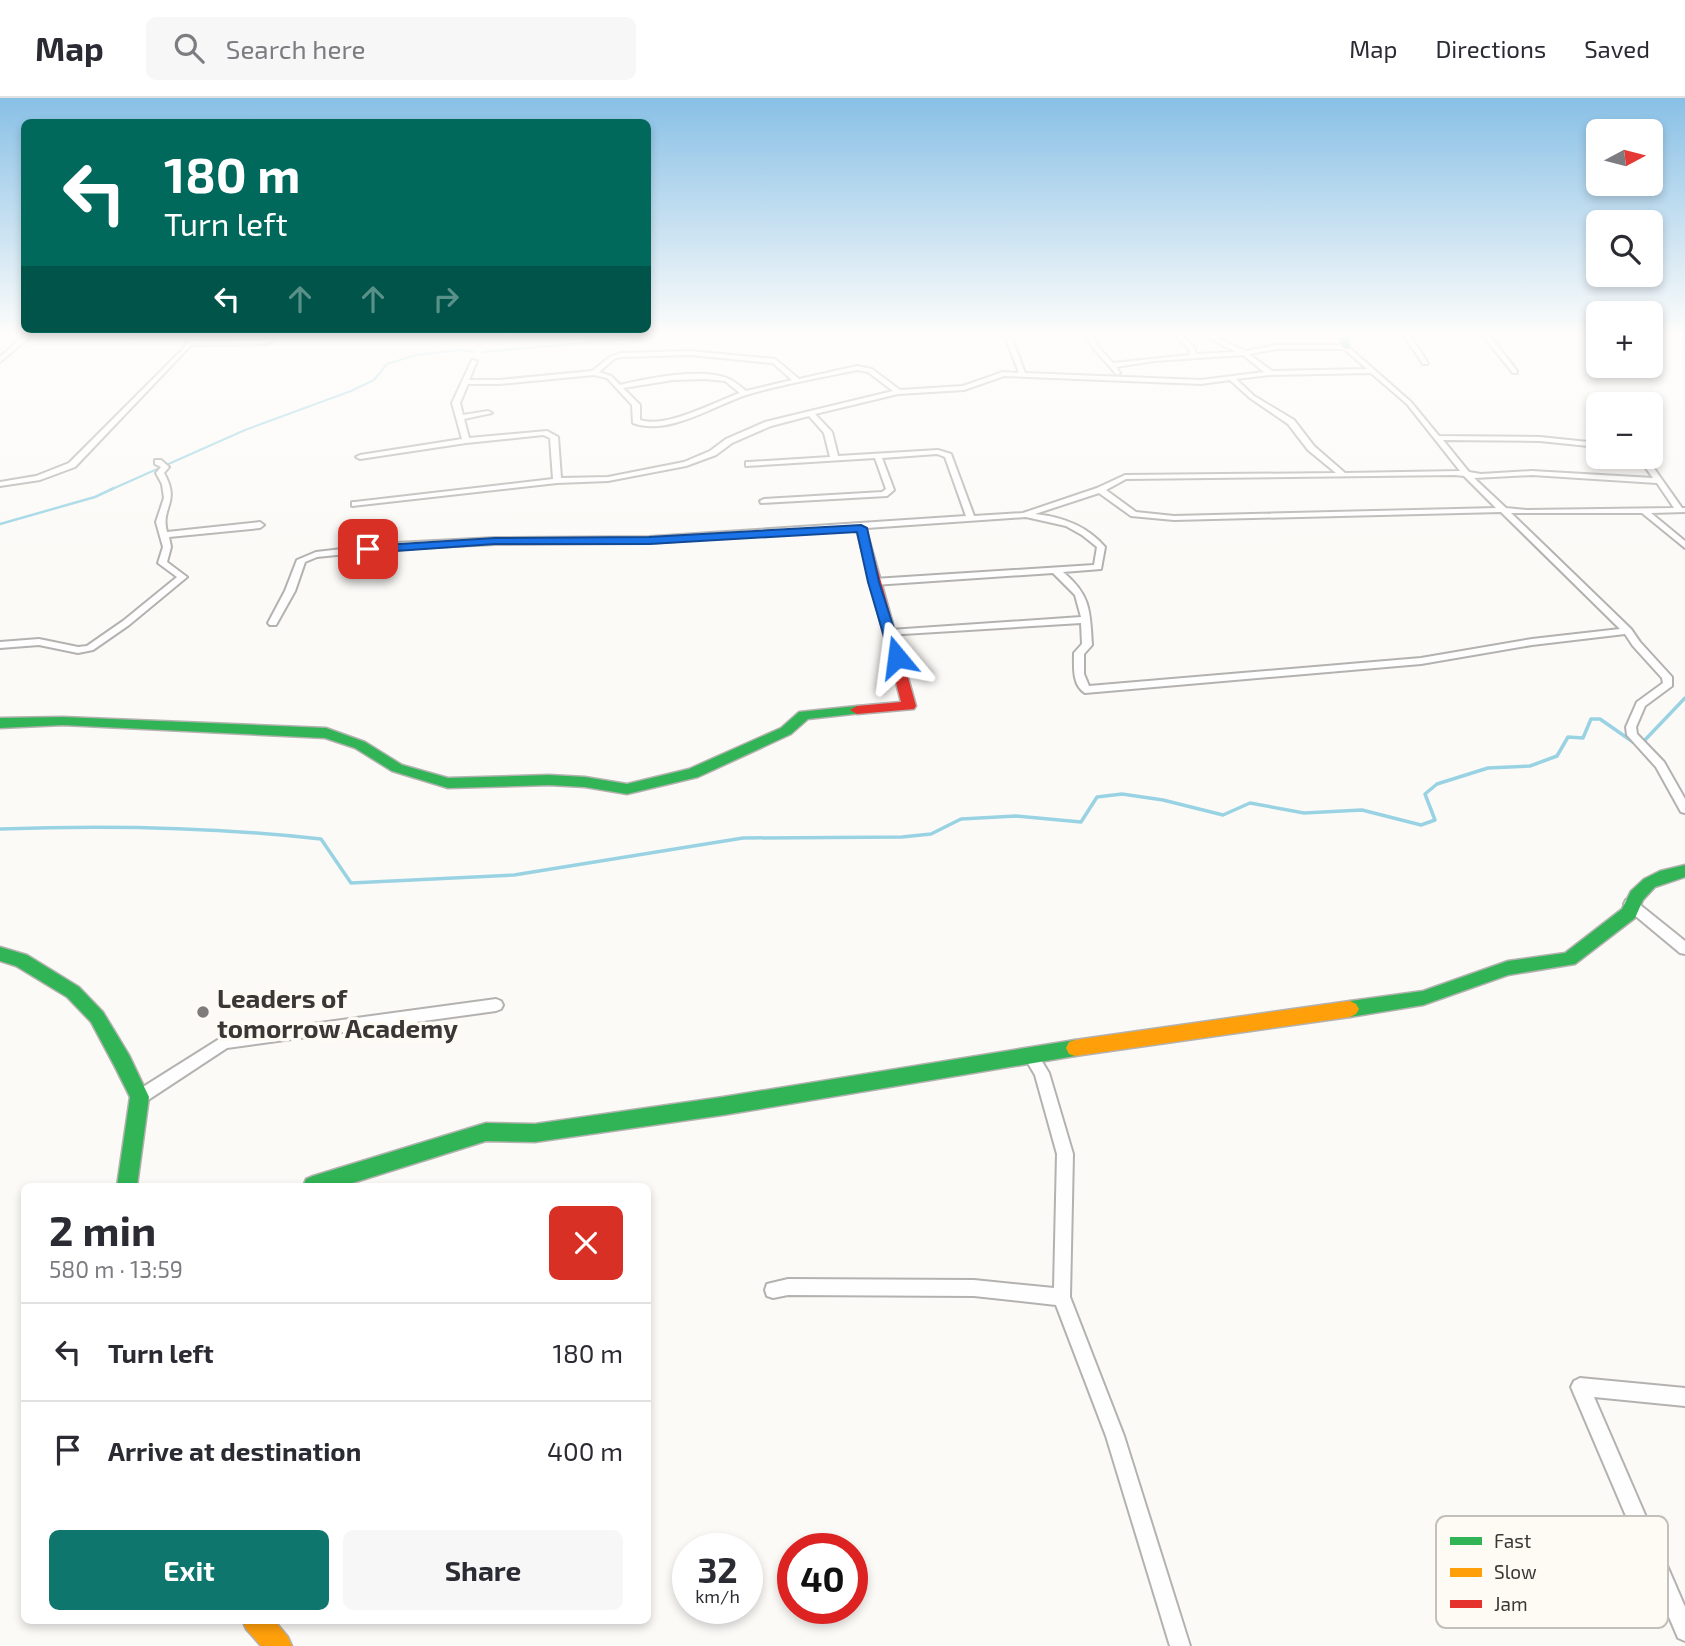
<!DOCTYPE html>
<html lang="en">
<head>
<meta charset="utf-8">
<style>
	:root { --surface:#fff; --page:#f7f7f7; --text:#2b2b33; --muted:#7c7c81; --line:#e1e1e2; --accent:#0f766e }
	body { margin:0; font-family:"Exo 2",sans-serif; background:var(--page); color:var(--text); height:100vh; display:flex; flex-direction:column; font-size:26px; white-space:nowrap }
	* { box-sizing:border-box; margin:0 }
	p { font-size:23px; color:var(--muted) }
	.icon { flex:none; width:38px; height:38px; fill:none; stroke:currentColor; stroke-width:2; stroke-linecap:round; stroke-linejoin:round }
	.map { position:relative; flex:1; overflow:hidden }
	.sheet { position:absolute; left:21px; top:1085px; width:630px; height:441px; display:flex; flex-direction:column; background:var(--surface); border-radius:10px; box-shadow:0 4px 10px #0003 }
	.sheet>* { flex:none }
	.banner { position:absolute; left:21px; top:21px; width:630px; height:214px; border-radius:10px; box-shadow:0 4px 10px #0003; background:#00695c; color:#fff; overflow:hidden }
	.needle { width:46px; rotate:83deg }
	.controls { position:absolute; left:1586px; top:21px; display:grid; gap:14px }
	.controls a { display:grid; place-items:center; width:77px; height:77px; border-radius:10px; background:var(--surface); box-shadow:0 4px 10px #0003; font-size:35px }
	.speed { position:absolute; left:672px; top:1435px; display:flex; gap:14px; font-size:35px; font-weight:700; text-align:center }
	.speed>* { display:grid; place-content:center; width:91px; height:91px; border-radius:50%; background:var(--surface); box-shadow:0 4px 10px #0003; line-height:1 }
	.speed small { font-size:18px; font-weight:400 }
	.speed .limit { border:10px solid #d22; background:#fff; color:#111 }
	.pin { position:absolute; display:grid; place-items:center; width:60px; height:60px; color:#fff; margin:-30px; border-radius:14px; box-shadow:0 4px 10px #0006 }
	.me { position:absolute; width:77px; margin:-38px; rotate:344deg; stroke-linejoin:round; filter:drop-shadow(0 0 5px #0008) }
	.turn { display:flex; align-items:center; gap:24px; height:147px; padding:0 28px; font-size:32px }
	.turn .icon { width:91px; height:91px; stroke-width:2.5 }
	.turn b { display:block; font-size:49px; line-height:60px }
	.lanes { display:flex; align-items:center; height:66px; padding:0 28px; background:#0003; justify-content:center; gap:35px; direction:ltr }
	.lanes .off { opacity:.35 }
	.round { display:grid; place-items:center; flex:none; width:74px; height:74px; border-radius:10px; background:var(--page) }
	.overview { display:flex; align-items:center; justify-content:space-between; height:119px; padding:0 28px }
	h1 { font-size:42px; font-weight:700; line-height:52px }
	.cta { display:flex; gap:14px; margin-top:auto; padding:14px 28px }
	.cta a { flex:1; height:80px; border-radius:10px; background:var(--accent); color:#fff; font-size:28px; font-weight:700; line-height:80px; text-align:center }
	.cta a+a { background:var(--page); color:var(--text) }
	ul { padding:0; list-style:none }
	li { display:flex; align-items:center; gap:21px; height:98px; padding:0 28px; border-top:2px solid var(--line) }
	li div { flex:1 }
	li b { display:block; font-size:26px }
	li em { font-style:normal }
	header { display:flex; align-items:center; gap:42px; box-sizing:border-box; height:98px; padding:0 35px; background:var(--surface); border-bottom:2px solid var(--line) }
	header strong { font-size:33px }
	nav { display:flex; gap:38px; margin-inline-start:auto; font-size:24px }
	.search { width:490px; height:63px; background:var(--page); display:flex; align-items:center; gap:18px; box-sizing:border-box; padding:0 24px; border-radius:10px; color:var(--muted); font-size:26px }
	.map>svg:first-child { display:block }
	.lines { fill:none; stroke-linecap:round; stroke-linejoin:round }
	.stream-far2 { stroke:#99d3e3; stroke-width:2 }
	.stream-far1 { stroke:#99d3e3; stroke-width:2.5 }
	.stream { stroke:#99d3e3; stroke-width:3.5 }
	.street-casing { stroke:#b3b2b0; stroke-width:4 }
	.fast-casing { stroke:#b3b2b0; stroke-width:3 }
	.slow-casing { stroke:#b3b2b0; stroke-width:3 }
	.jam-casing { stroke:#b3b2b0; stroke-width:3 }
	.street { fill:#fffefe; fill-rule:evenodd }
	.fast { fill:#30b455; fill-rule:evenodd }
	.slow { fill:#ff9f0a; fill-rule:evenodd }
	.jam { fill:#e5322d; fill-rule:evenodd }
	.route { fill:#1a73e8; stroke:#114b97; stroke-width:2 }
	.poi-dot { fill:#7d7c7a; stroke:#fefbf5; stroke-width:2.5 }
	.labels { text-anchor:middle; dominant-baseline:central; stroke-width:7; stroke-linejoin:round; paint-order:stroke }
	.poi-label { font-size:26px; font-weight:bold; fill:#393836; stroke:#fefbf5; text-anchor:start }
	.key { fill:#fefbf5; stroke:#c3c0bc; stroke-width:2 }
	.key-label { font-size:19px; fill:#393836 }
</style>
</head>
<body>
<header>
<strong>Map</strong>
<div class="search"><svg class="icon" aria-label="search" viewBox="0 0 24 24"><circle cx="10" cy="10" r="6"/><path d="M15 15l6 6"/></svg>Search here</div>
<nav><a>Map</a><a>Directions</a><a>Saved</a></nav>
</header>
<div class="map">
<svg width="1685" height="1548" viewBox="0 0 1685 1548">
	<rect width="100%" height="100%" fill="#fcfaf7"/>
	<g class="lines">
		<!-- stream-far2 -->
		<g class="stream-far2">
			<path d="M484,254L664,238"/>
			<path d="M110,392L245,332L351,293L374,282L387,266L416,257L461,252L473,254"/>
		</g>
		<!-- stream-far1 -->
		<path class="stream-far1" d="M0,426L95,399L114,390"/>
		<!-- stream -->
		<g class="stream">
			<path d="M1643,644L1685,600"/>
			<path d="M0,731C108,727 214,729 321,741L351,785L514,777L743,740L902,739L931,736L961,721L1016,718L1081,724L1097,699L1122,696L1163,702L1223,717L1250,705L1304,715L1362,712L1421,727L1435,722L1425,696L1437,686L1488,670L1530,668L1557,658L1568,639L1583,640L1591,621H1600L1633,644"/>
		</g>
		<defs>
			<g id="street">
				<path d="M24,238H31L0,264V259Z"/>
				<path d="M128,238H135L132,240Z"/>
				<path d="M191,238H197L194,243L266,242L269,238H276L268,246L191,247L75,369L40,382L0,388V384L36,378L69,365L183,251Z"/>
				<path d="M1005,238H1011L1025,275L1201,282L1264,274L1243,257L1154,263L1116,269L1120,275L1117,277L1094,251L1086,238H1092L1098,249L1113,265L1190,257L1189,251L1176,238H1183L1194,249L1196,256L1236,254L1205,238H1214L1245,253L1277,247H1346L1411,304L1439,338L1540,339L1598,345V349L1540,343L1443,342L1469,374L1481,376L1532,373L1653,380L1638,359H1646L1682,410H1685V414L1651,415L1685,443V450L1642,415H1511L1631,531L1640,544L1672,579V588L1645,608L1636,629L1637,636L1664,664L1685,701V715L1681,714L1656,669L1627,637L1626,629L1637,604L1663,585L1662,580L1633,548L1625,536L1532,547L1421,566L1085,595C1072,587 1074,569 1074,555L1082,546L1081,525L887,537V533L890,532L1081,519L1075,497L1053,475L874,487L869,484L874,481L1094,467L1097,449L1082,437L1066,428L1026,419L649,445L495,446L395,451L317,459L305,464L295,493L276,527H270L268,525L285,493L297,462L316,454L395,445L495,440L649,439L966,418L945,359L937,356L882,360L894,392L887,398L761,405L760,403L764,401L882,394L886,391L875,360L746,368V364H749L830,359L824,335L809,318L771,328L732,345L716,357L686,368L608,383L557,385L352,408V404H355L553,381L550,340L543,337L466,345L360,361L356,359L360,357L462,341L452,305L472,262L477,263L469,282H499L592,273L610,259L620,255L690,253L775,261L799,281L857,268L872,271L900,292L963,288L1003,274L1019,275ZM1277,251H1344L1367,271L1272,273L1249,256ZM690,257L773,265L792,282L746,293C740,288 734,283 727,280C699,270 649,280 620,287L611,278L599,274L614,261L621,259ZM857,272L868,274L893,293L765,324L726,341L710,353L684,364L608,379L561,380L558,339L547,333L469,340L464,321L492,315L488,313L463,317L460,305L468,286H499L594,277L607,280L632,307L633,325C669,338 713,308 746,297C782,286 820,280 857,272ZM1371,275L1407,306L1460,373L1345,375L1314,348L1294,322L1254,298L1236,281L1270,277ZM1004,278L1201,286L1230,282L1250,300L1288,326L1308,352L1336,375L1125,377L1097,390L1023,415L974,418L951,356L938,352L838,358L832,334L815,316L898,296L964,292ZM705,281L725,283L740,295C715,304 665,331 640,322V307L623,290L673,282ZM1455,377L1464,378L1496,410L1174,418L1136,414L1106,392L1126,381ZM1532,377L1657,385L1674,410L1527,412L1506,410L1474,380ZM1099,395L1131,418L1174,422L1501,414L1620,531L1532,541L1421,560L1089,588L1084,576V556L1092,547C1090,514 1091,497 1063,474L1101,471L1105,449C1087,428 1063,419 1035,416Z"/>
				<path d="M1404,238H1410L1428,265L1427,266H1423Z"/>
				<path d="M1483,238H1490L1517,273V275H1513Z"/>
				<path d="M155,362H161L169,369L164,375C181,405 160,409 167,434L260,424L264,427L260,430L169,439L171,449L167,464L187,479L129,527L93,552L78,555L39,547L0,550V544L39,541L78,549L87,548L123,523L177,479L158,465L163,449L156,424L164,400L162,386L156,375L161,369L155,366Z"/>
				<path d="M1630,801L1634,802L1685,843V856L1680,855L1626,810L1624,806L1626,802Z"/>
				<path d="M496,901L501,903L503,907L501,911L496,913L227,950L145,1004L140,1006L135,1004L133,999L135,994L224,938Z"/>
				<path d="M1030,951L1035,952L1049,975L1073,1056L1070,1199L1124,1338L1190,1548H1170L1106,1338L1056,1207L974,1198L788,1197L773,1200L767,1198L765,1192L767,1186L788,1181L974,1182L1054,1190L1057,1056L1035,977L1023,957L1025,952Z"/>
				<path d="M1580,1280L1685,1290V1308L1594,1299L1685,1509V1543L1678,1540L1571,1289L1574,1283Z"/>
			</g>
			<g id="fast">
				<path d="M1341,238H1349V251L1342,249Z"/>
				<path d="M857,608L864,612L862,615L808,621L791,636L698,679L627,696L585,689L549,687L448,690L392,673L355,650L325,640L63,627L0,630V620L63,619L326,630L365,644L402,667L448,680L549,677L585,679L627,686L689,671L781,630L799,614Z"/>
				<path d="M1685,767V779L1655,789L1643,802L1635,820L1575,866L1508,877L1423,907L1350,919L1344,916L1341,911L1344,906L1350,903L1423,893L1508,863L1565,855L1622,811L1631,793L1644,781L1660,773Z"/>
				<path d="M0,849L27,857L79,889L103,914L129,957L149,999L137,1088H117L130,999L115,969L91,924L67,899L16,868L0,863Z"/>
				<path d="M1075,942L1081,944L1084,950L1081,956L1075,958L723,1017L535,1044L486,1043L343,1088H303L306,1081L313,1078L486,1025L535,1026L723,999Z"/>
			</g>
			<g id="slow">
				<path d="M1350,903L1356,906L1359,911L1356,916L1350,919L1075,958L1069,956L1066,950L1069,944L1075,942Z"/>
				<path d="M242,1522H274L288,1539L292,1548H261L246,1531Z"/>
			</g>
			<path id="jam" d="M861,427L866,430L916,608L914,611L857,616L850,612L857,608L901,604L856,430Z"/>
		</defs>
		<!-- street casing -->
		<use href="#street" class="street-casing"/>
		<!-- fast casing -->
		<use href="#fast" class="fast-casing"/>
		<!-- slow casing -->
		<use href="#slow" class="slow-casing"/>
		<!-- jam casing -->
		<use href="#jam" class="jam-casing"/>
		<!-- street -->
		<use href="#street" class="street"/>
		<!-- fast -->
		<use href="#fast" class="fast"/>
		<!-- slow -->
		<use href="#slow" class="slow"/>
		<!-- jam -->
		<use href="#jam" class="jam"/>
	</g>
	<!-- sky -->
	<linearGradient id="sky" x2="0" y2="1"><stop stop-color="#88c0e6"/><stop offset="0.52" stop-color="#fefdfb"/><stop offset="1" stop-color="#fefdfb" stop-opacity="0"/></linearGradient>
	<rect width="1685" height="455" fill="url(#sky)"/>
	<!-- route -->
	<path class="route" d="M861,427L867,430L879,484L903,559L901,562L897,563L890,559L868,484L857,434L649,446H495L368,455L363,451L368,448L495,440L649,439Z"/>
	<!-- markers -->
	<circle class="poi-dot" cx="203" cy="914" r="7"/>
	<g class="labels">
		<!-- poi labels -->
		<g class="poi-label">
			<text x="217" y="899">Leaders of<tspan x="217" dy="30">tomorrow Academy</tspan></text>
		</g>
	</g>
	<!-- legend -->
	<rect x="1436" y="1418" width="232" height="112" rx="10" class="key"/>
	<rect x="1450" y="1439" width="32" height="8" fill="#30b455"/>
	<rect x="1450" y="1470" width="32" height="9" fill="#ff9f0a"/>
	<rect x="1450" y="1502" width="32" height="8" fill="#e5322d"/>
	<g class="key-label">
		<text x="1494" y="1450">Fast</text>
		<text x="1494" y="1481">Slow</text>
		<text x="1494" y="1513">Jam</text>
	</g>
</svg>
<div class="controls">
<a><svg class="needle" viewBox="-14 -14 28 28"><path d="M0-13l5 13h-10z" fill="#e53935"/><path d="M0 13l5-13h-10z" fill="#7c7c81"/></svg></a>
<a><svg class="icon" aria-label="search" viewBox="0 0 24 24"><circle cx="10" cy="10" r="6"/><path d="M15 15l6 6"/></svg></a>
<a>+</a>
<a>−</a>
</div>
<div class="speed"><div>32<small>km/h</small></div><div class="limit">40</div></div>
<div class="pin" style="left:368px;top:451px;background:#d93025"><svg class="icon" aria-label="arrive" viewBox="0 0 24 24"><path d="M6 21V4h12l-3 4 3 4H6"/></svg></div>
<svg class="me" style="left:897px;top:559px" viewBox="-20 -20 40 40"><path d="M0-17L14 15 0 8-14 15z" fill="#1a73e8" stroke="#fff" stroke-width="4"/></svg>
<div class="banner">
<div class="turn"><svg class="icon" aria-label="left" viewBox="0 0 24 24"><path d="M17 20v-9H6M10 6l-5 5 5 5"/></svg><div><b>180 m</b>Turn left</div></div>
<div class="lanes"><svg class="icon" aria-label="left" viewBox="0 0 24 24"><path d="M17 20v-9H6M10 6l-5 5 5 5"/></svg><svg class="icon off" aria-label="ahead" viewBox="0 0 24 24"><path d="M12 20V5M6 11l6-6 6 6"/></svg><svg class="icon off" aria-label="ahead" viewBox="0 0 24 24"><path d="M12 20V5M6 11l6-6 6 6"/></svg><svg class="icon off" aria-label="right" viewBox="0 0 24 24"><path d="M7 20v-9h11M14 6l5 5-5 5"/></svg></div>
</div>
<section class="sheet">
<div class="overview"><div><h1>2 min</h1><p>580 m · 13:59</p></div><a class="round" style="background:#d93025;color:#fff"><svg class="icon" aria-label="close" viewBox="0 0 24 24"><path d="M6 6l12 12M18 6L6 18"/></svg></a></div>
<ul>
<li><svg class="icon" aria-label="left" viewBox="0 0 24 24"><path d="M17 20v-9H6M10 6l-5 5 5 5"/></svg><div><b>Turn left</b></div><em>180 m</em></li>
<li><svg class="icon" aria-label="arrive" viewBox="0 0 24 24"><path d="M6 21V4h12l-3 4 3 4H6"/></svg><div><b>Arrive at destination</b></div><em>400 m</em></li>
</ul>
<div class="cta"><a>Exit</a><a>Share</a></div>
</section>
</div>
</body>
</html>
